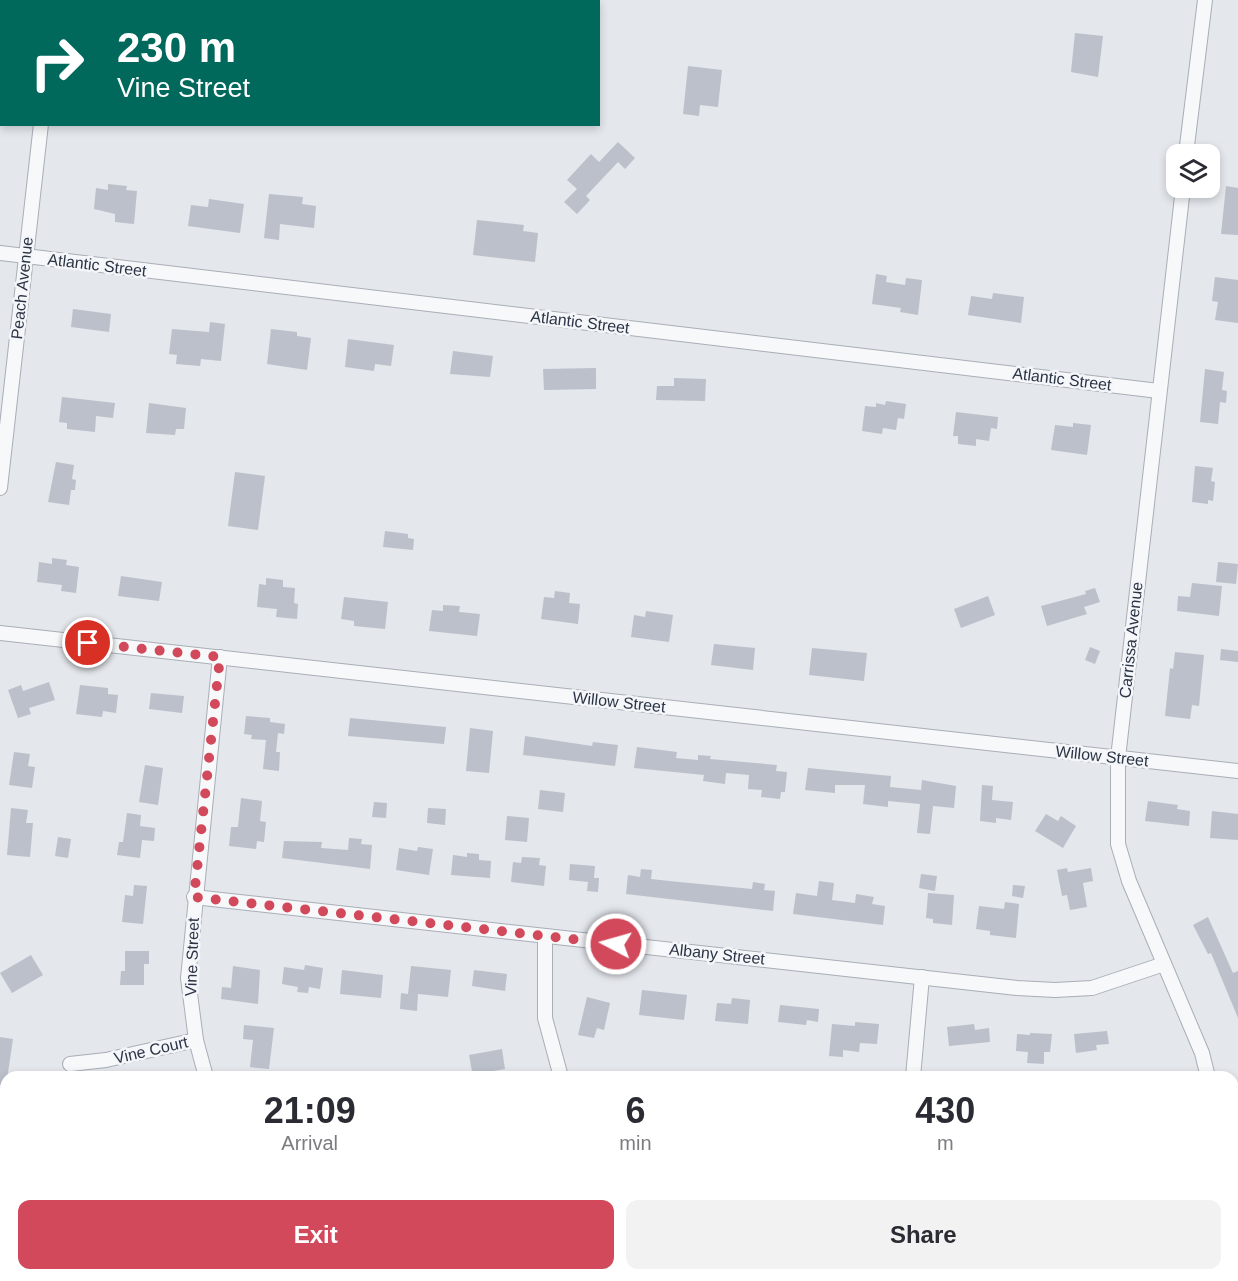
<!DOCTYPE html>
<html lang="en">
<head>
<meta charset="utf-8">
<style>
	:root { --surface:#fff; --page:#f2f2f3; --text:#2b2b33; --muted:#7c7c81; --accent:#d1495b }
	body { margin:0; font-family:Helvetica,sans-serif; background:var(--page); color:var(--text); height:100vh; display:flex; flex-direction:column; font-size:22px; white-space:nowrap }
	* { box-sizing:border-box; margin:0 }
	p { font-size:20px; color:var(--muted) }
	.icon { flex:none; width:33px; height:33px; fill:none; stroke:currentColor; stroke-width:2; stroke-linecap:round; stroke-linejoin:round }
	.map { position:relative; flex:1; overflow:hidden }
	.sheet { position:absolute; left:0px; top:1071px; width:1239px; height:210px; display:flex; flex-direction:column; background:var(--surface); border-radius:18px 18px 0 0; box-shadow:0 3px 9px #0003 }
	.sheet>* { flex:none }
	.hud { position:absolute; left:0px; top:0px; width:600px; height:126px; box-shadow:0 3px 9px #0003; background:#00695c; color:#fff; overflow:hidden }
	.tools { position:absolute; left:1166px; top:144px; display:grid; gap:12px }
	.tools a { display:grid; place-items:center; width:54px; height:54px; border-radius:12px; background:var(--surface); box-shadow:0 3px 9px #0003; font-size:30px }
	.pin { position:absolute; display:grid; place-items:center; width:51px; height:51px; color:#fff; margin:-26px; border:3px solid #fff; border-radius:50%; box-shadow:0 2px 6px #0007 }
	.me { position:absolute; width:66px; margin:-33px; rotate:276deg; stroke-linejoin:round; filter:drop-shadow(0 0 4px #0008) }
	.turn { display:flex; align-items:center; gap:21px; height:126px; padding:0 18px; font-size:27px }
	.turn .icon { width:78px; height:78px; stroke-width:2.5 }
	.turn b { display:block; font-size:42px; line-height:51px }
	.eta { display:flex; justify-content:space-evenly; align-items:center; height:102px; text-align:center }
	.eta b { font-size:36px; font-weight:700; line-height:42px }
	.button { display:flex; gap:12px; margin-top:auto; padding:12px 18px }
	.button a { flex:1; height:69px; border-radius:12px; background:var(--accent); color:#fff; font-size:24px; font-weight:700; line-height:69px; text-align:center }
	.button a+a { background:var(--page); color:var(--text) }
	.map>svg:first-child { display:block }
	.building { fill:#bbc0ca }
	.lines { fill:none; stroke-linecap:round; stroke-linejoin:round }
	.street-casing { stroke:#a9aeb7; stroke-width:16 }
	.street { stroke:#f7f8fa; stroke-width:14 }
	.rail-casing { stroke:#7d8696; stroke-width:6 }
	.rail { stroke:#f4f6f9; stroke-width:4; stroke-dasharray:11; stroke-linecap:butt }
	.route { stroke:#d1495b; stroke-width:10; stroke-dasharray:0 18 }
	.labels { text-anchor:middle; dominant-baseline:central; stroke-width:5; stroke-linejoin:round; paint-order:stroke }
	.street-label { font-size:16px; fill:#2b3445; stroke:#f4f6f9 }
</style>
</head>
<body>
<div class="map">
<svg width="1238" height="1281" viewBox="0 0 1238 1281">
	<rect width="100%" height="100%" fill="#e4e7ec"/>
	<!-- building -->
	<g class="building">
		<path d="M1075,33L1103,36L1098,77L1071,72Z"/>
		<path d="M688,66L722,70L718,107L700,105L699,116L683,114Z"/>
		<path d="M618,142L635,158L625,169L618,162L586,196L590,200L577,214L564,202L577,189L567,180L591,154L599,162Z"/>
		<path d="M108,184L127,186L126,190L137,191L134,224L115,222V214L94,209L96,188L108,190Z"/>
		<path d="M1226,186L1238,188V235L1221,234Z"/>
		<path d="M269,194L303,197L302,204L316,206L314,228L280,224L279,240L264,238Z"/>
		<path d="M209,199L244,204L240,233L188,226L191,205L208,207Z"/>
		<path d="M477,220L524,225L523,231L538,233L535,262L473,255Z"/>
		<path d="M876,274L887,276L886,282L905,285L906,278L922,280L918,315L900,312L901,308L872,304Z"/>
		<path d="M1215,277L1238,280V323L1215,320L1218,302L1212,301Z"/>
		<path d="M993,293L1024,297L1021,323L968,315L971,296L992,299Z"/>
		<path d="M73,309L111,314L109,332L71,327Z"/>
		<path d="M210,322L225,324L221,361L201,359L200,366L176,364L177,355L169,354L172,329L209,332Z"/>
		<path d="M271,329L297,332V336L311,338L307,370L267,364Z"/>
		<path d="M348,339L394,345L391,366L375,364L374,371L345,367Z"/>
		<path d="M453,351L493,356L490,377L450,374Z"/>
		<path d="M596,368V389L544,390L543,369Z"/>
		<path d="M1205,369L1224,372L1222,390L1227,391L1226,403L1220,402L1218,424L1200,422Z"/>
		<path d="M674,378L706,379L705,401L656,400L657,386H674Z"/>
		<path d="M62,397L115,403L113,418L96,416L95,432L67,429V423L59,422Z"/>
		<path d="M886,401L906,404L904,419L898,418L896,430L883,428L882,434L862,431L865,406L876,407V403L885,405Z"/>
		<path d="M149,403L186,408L184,429H176L175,435L146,433Z"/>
		<path d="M956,412L998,417L997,429L991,428L989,441L976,439V446L958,444V436H953Z"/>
		<path d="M1073,423L1091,425L1087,455L1051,450L1055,425L1073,427Z"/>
		<path d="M56,462L74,465L72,479L76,480L75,490H71L69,505L48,502Z"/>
		<path d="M1195,466L1213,468L1211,481L1215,482L1213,501L1208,500V504L1192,502Z"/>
		<path d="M235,472L265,476L258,530L228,526Z"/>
		<path d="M385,531L408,534V538L414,539L413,550L383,547Z"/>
		<path d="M52,558L67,560L66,565L79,567L76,593L61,591L62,585L37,582L39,562L52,564Z"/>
		<path d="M1218,562L1238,564L1236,584L1216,582Z"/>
		<path d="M121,576L162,582L159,601L118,596Z"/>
		<path d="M266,578L283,580V587L295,588L294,603L298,604L297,619L276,617L277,609L257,607L259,584L266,585Z"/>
		<path d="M1192,583L1222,586L1219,616L1177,611L1178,596L1190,597Z"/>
		<path d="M1095,588L1100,602L1084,607L1087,614L1047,626L1041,606L1086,594L1085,591Z"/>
		<path d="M555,591L570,593L569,603L580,604L578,624L541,619L544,597L554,598Z"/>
		<path d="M988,596L995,615L961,628L954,609Z"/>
		<path d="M344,597L388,602L385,629L354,626V621L341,619Z"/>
		<path d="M443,605L460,606L459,612L480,614L477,636L429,631L432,610L443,611Z"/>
		<path d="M646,611L673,615L669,642L631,637L634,615L645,617Z"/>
		<path d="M714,644L755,648L753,670L711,665Z"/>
		<path d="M1090,647L1100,651L1095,664L1085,660Z"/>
		<path d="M812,648L867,653L864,681L809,675Z"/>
		<path d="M1221,649L1238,651V662L1220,660Z"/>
		<path d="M1175,652L1204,655L1199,706L1192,705L1190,719L1165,716L1170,668L1173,669Z"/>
		<path d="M49,682L55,700L29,708L31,714L18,718L8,690L21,685L23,691Z"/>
		<path d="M80,685L108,688V694L118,695L116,713L103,711L102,717L76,714Z"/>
		<path d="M151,693L184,696L182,713L149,709Z"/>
		<path d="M246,716L270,718V722L285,724L284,734L278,733L276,752H280L279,771L263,769L266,740L251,739L252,735L244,734Z"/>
		<path d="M350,718L446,727L444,744L348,736Z"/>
		<path d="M470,728L493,731L489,773L466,771Z"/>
		<path d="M525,736L592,746L593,742L618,745L615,766L523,755Z"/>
		<path d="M637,747L677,752L676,758L698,760V755L711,756L710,759L777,765L776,771L787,772L785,792H781L780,799L761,797L762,790L748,789L749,775L726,773L725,784L703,781L704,775L634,768Z"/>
		<path d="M14,752L30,754L28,766L35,767L32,788L9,785Z"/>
		<path d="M145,765L163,768L158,805L139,802Z"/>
		<path d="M808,768L891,776L890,787L921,790L922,780L956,786L954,808L933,806L930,834L917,833L920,804L888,801V807L863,804L865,785H835V793L805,790Z"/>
		<path d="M982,785L993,786L992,800L1013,802L1011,820L996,818V823L980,821Z"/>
		<path d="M540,790L565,793L563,812L538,809Z"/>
		<path d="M241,798L262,801L260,821L266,822L264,842L257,841L256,849L229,846L231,827H238Z"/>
		<path d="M1148,801L1178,805L1177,809L1190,811L1189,826L1145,821Z"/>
		<path d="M374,802L387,803L386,818L372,817Z"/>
		<path d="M11,808L28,810L26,823H33L30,857L7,855Z"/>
		<path d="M428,808L446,809L445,825L427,823Z"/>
		<path d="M1212,811L1238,814V840L1210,838Z"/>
		<path d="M127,813L141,815L140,826L155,828L154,841L142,840L140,858L117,855L119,842H123Z"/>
		<path d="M1046,814L1058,821L1061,816L1076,826L1063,848L1035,831Z"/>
		<path d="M507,816L529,818L527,842L505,840Z"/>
		<path d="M58,837L71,839L68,858L55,856Z"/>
		<path d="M349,838L362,839L361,844L372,845L370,869L282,858L284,841L322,842L321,848L348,850Z"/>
		<path d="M418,847L433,849L429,875L396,870L399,848L417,851Z"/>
		<path d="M467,853L479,854V860L491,861L490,878L451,875L453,855L467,857Z"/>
		<path d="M522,857L540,858L539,865L546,866L544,886L511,882L513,862L521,863Z"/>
		<path d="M570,864L595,866L594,878H599L598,892L587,891L588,882L569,880Z"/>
		<path d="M1067,868L1068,872L1091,868L1093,881L1083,883L1087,907L1070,910L1067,895L1062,896L1057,870Z"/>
		<path d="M641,869L652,870L651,879L679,882L752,889L753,882L765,884L764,890L775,891L773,911L626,894L628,875L640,877Z"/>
		<path d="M921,874L937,876L935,891L919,888Z"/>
		<path d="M819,881L834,883L832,900L855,903L856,894L874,897L872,904L885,906L883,925L793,914L796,893L817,896Z"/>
		<path d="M134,885L147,886L143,924L122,922L125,895L133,896Z"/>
		<path d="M1013,885L1025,886L1023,898L1012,896Z"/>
		<path d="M928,893L954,895L952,925L933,923V919L926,918Z"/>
		<path d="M1005,902L1019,904L1016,938L990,935V931L976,929L979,906L1004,909Z"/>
		<path d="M1208,917L1233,973L1238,971V1018L1211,953L1208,954L1193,925Z"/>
		<path d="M125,951H149V964H144V985H120L121,971H125Z"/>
		<path d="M31,955L43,975L12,993L0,973Z"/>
		<path d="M305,965L323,968L320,989L309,987L308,993L297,992L298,987L282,984L284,967L304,970Z"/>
		<path d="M233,966L260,970L258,1004L221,999L222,987L231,988Z"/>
		<path d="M411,966L451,970L448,997L418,994L417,1011L400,1009L401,993L408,994Z"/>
		<path d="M342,970L383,975L381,998L340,994Z"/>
		<path d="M474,970L507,974L505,991L472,986Z"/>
		<path d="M642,990L687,995L684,1020L639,1015Z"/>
		<path d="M587,997L610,1003L604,1030L597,1028L594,1038L578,1035Z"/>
		<path d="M732,998L750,1000L748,1024L715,1021L717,1003L731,1004Z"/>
		<path d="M780,1005L819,1009L818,1022L807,1020L806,1025L778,1022Z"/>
		<path d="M855,1022L879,1024L877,1044L860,1043L859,1052L843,1050V1057L829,1056L832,1024L855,1026Z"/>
		<path d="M974,1024L975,1030L989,1028L990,1042L949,1046L947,1027Z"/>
		<path d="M244,1025L274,1028L269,1069L250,1067L253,1040L243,1039Z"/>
		<path d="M1107,1031L1109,1044L1096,1045L1097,1050L1076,1053L1074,1034Z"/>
		<path d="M1030,1033L1052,1034L1050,1052H1044V1064L1027,1063L1028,1052L1016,1051L1017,1034L1030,1035Z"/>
		<path d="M0,1037L13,1039L6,1086L0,1085Z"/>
		<path d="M502,1049L505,1069L493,1071L495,1077H473L469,1055Z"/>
	</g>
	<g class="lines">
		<defs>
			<g id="street">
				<path d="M53,2V0"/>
				<path d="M1186,154L1205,0"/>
				<path d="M1183,188L1118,758V844L1129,881L1202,1053L1208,1077"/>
				<path d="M0,253L1159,391"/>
				<path d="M0,488L41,124"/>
				<path d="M0,633L1238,771"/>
				<path d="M194,897L1017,988L1055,990L1092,988L1164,964"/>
				<path d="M545,936V1018L561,1077"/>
				<path d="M70,1064L106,1060L196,1040"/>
				<path d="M206,1077L196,1040L188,978L220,657"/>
				<path d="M913,1077L922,977"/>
				<path d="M385,1275L392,1281"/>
				<path d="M758,1275L765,1281"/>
				<path d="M1198,1281V1275"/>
			</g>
		</defs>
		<!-- street casing -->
		<use href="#street" class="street-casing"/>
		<!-- street -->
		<use href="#street" class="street"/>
		<defs>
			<g id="rail">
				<path d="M0,1212L6,1214"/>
				<path d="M115,1275L125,1281"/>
			</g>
		</defs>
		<!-- rail casing -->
		<use href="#rail" class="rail-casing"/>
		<!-- rail -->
		<use href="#rail" class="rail"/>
	</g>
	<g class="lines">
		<!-- route -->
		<path class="route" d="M88,643L220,657L194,897L616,944"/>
	</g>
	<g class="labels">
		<!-- street labels -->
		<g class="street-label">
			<text transform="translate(97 265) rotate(7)">Atlantic Street</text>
			<text transform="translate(22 288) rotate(-84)">Peach Avenue</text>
			<text transform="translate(580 322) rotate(7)">Atlantic Street</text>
			<text transform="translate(1062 379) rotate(7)">Atlantic Street</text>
			<text transform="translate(1131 640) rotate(-84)">Carrissa Avenue</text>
			<text transform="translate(619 702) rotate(6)">Willow Street</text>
			<text transform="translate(1102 756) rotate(6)">Willow Street</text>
			<text transform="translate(717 954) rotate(6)">Albany Street</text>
			<text transform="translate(192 957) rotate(-88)">Vine Street</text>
			<text transform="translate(151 1050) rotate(-13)">Vine Court</text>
		</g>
	</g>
</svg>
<div class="tools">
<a><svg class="icon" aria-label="layers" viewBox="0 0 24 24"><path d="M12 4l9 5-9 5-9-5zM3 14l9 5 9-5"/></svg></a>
</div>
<div class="pin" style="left:88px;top:643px;background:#d93025"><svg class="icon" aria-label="arrive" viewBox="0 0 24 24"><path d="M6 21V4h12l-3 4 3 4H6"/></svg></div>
<svg class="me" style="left:616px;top:944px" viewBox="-20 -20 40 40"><circle r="17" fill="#d1495b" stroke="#fff" stroke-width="3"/><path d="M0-11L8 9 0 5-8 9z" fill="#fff"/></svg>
<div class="hud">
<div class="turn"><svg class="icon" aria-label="right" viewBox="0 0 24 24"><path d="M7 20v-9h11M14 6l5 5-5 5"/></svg><div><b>230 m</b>Vine Street</div></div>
</div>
<section class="sheet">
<div class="eta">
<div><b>21:09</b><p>Arrival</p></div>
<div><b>6</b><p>min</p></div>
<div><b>430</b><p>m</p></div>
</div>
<div class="button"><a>Exit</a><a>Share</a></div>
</section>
</div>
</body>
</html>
